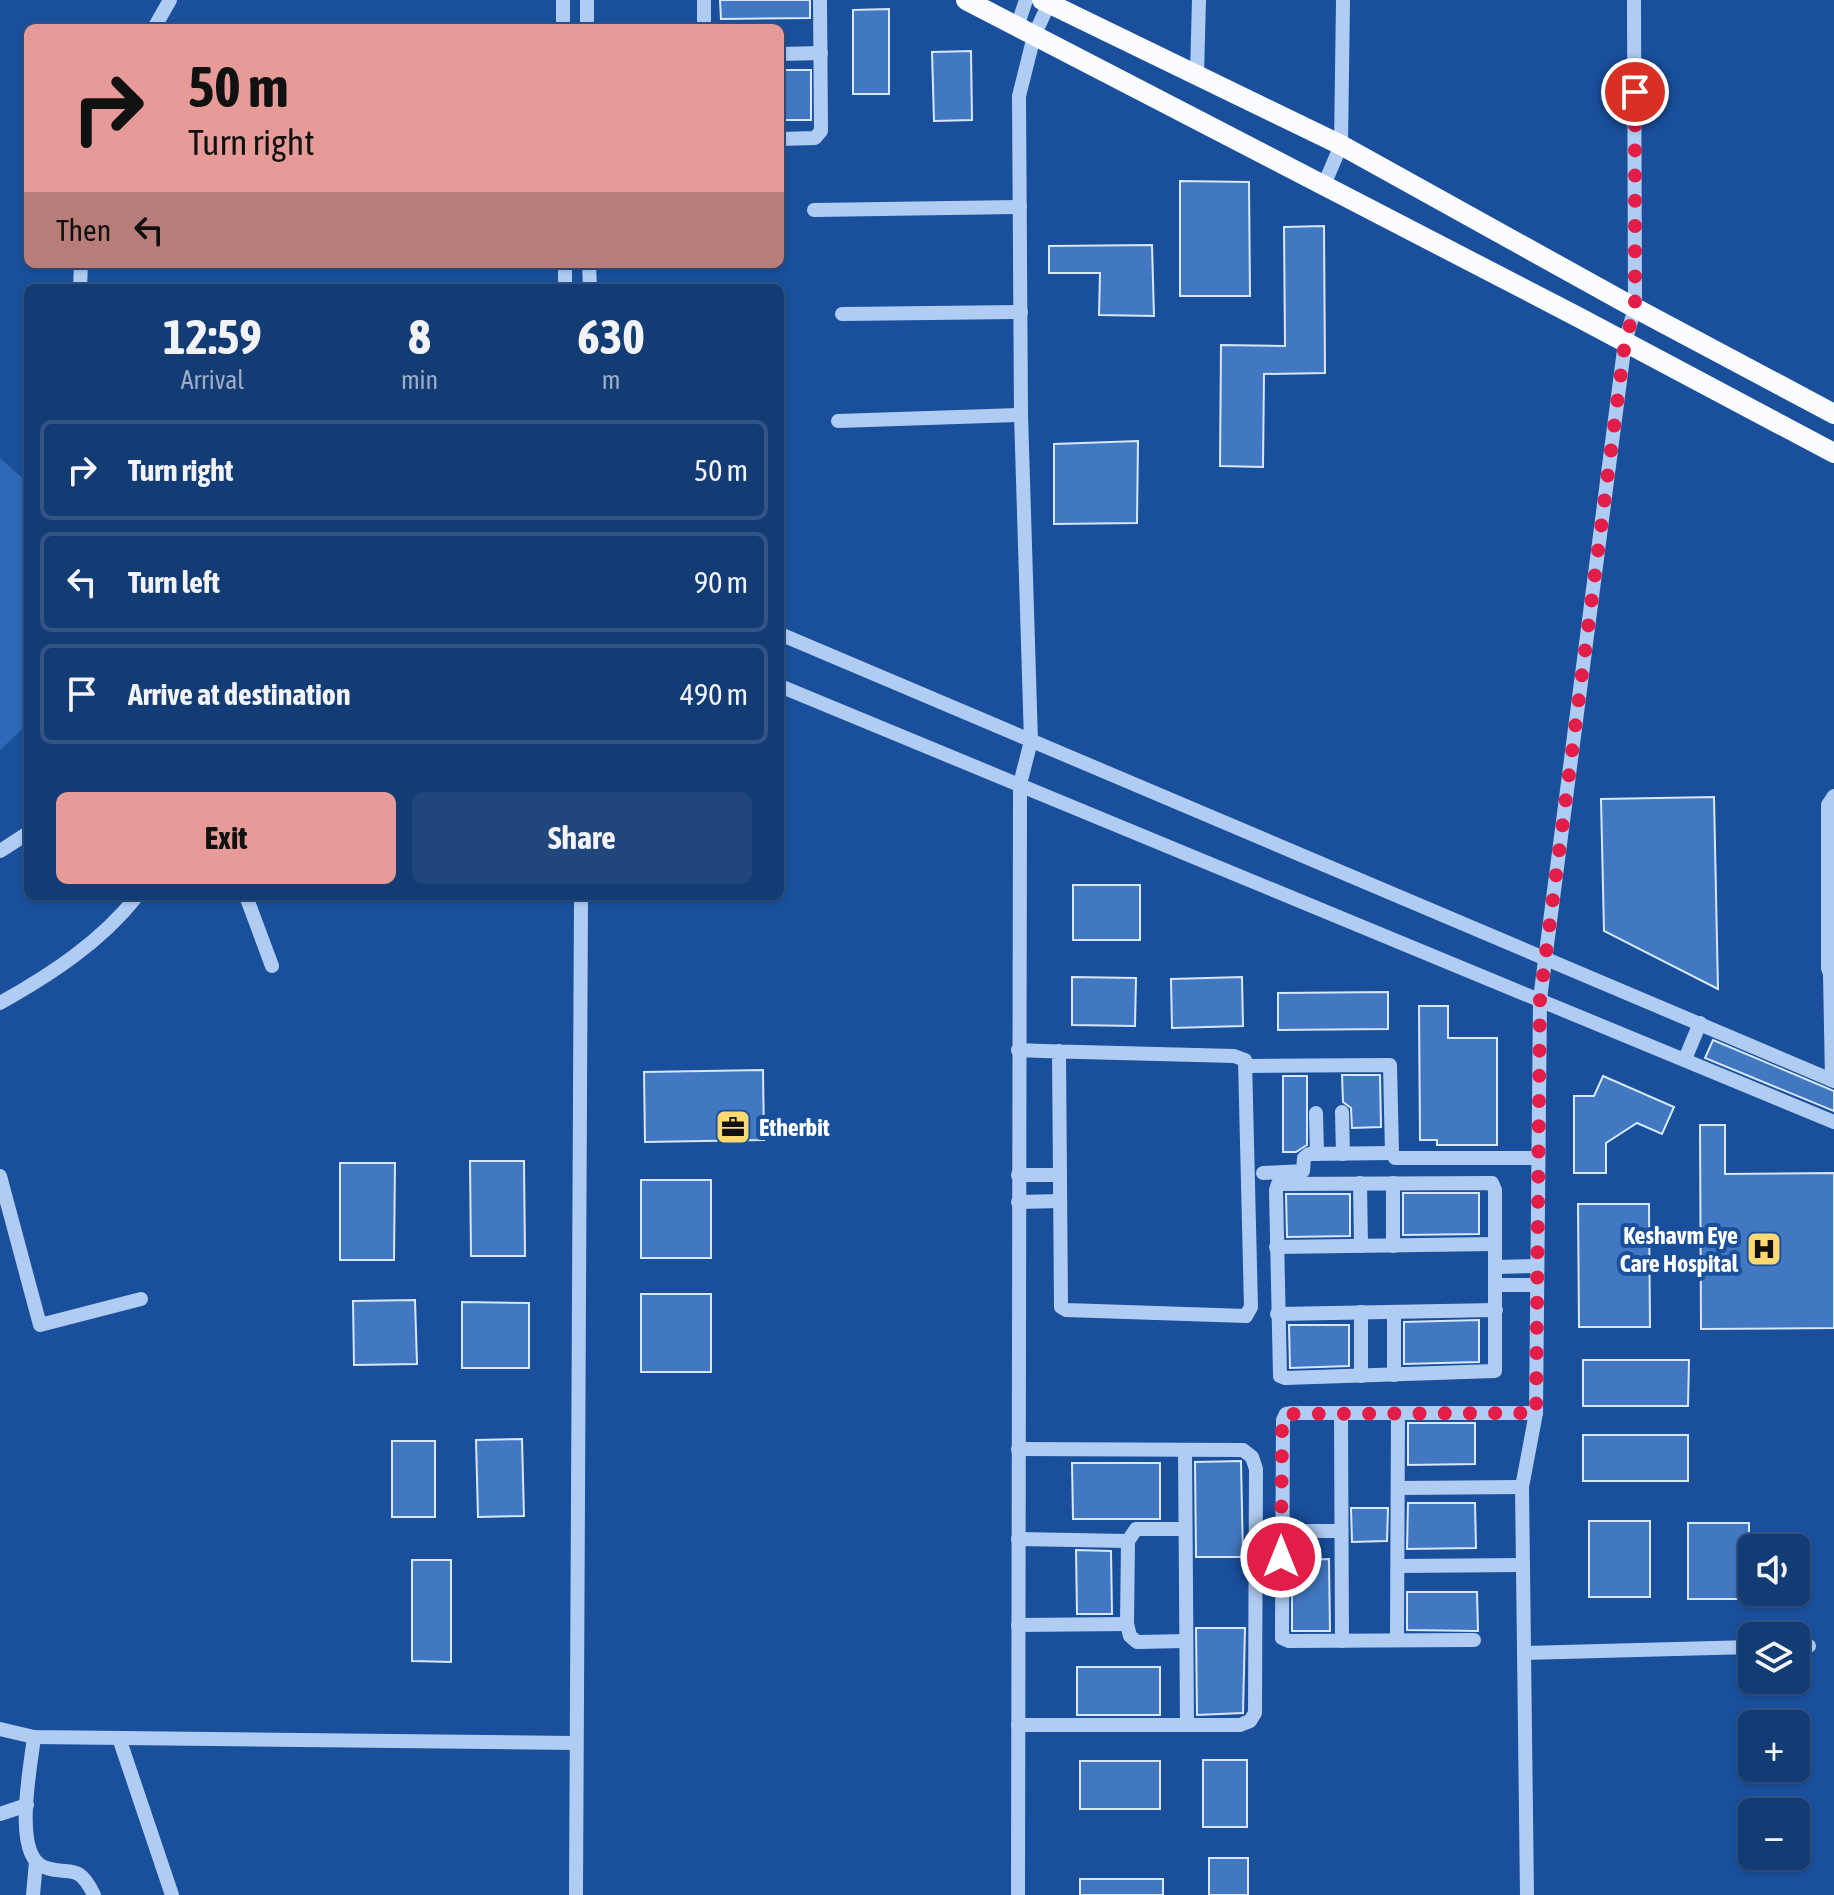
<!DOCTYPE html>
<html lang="en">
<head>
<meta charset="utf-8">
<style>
	:root { --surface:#133b74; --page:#20467c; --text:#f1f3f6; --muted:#9dadc5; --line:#325586; --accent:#e69b98 }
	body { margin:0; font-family:"Asap Condensed",sans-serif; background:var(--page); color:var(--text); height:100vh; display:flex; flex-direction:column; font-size:30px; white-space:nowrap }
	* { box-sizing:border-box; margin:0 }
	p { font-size:26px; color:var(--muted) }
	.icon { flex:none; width:44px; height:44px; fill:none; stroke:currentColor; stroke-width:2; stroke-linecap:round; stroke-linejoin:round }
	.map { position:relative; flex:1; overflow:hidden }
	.drawer { position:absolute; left:24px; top:284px; width:760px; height:616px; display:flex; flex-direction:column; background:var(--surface); border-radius:12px; box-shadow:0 2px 6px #0004,0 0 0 2px var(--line) }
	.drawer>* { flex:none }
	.top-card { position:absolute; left:24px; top:24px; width:760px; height:244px; border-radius:12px; box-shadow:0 2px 6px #0004,0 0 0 2px var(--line); background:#e69b98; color:#111; overflow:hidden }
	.controls { position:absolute; left:1738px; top:1534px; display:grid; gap:16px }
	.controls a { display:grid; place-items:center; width:72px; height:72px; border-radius:12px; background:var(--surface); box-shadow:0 2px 6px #0004,0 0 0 2px var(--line); font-size:40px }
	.pin { position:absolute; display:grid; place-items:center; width:68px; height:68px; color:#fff; margin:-34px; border:4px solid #fff; border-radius:50%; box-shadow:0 2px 8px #0007 }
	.me { position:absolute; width:88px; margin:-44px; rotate:0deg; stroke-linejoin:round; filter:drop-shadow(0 0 6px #0008) }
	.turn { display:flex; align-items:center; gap:28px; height:168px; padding:0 32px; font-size:36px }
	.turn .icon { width:104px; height:104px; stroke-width:2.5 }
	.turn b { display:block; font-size:56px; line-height:68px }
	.then { display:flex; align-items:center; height:76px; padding:0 32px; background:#0003; gap:16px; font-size:30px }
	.eta { display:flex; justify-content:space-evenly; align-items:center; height:136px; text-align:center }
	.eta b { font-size:48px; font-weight:700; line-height:56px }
	.button { display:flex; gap:16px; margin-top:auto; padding:16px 32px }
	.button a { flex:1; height:92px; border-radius:12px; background:var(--accent); color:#111; font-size:32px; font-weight:700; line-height:92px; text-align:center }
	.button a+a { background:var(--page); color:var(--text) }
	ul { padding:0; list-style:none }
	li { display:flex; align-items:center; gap:24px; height:100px; margin:0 16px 12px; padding:0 16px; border:4px solid var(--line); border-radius:12px }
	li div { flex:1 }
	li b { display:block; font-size:30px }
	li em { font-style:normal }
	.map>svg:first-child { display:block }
	.green { fill:#2d69b9 }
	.building { fill:#4278c1; stroke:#d7e7fc; stroke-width:2 }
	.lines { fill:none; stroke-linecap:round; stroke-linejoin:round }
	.minor { stroke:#b0ccf2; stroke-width:14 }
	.major { stroke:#fafcff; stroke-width:20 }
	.route { stroke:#e11d48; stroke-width:14; stroke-dasharray:0 25.2 }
	.labels { text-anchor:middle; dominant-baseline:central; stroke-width:8; stroke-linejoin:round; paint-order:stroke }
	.poi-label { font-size:24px; font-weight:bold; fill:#fff; stroke:#194f9b; text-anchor:start }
</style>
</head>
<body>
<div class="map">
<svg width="1834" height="1895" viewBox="0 0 1834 1895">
	<rect width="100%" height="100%" fill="#194f9b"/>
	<!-- green -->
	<path class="green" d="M0,458L28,483V724L0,750Z"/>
	<!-- building -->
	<g class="building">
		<path d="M720,0H810V18L721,19Z"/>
		<path d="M889,9V94H853V10Z"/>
		<path d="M971,51L972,120L934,121L932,52Z"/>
		<rect x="780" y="70" width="31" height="50"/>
		<path d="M1180,181L1249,182L1250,296H1180Z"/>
		<path d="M1324,226L1325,373L1264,374L1263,467L1220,466L1221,345L1285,346L1284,227Z"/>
		<path d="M1152,245L1154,316L1099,315L1100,273H1049V246Z"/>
		<path d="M1138,441L1137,523L1054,524V444Z"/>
		<path d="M1714,797L1718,989L1604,931L1601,799Z"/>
		<rect x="1073" y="885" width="67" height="55"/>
		<path d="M1072,977L1136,978L1135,1026L1072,1025Z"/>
		<path d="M1242,977L1243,1026L1172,1028L1171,979Z"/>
		<path d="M1388,992V1029L1278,1030V993Z"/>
		<path d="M1419,1006H1448V1038H1497V1145H1437V1140H1420Z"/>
		<path d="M1713,1040L1834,1091V1111L1705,1058Z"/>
		<path d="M763,1070L764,1140L645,1142L644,1072Z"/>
		<path d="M1342,1075H1380L1381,1127L1352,1128L1351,1108L1343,1102Z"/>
		<path d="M1283,1076H1307V1145L1296,1152H1283Z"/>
		<path d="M1603,1076L1674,1107L1662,1134L1637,1123L1606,1143V1173H1574V1096H1594Z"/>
		<path d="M1700,1125H1725V1174L1834,1173V1328L1701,1329Z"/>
		<path d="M470,1161H524L525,1256H471Z"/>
		<path d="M340,1163H395L394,1260H340Z"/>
		<rect x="641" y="1180" width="70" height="78"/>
		<path d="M1403,1193H1479V1234L1403,1235Z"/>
		<path d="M1286,1194H1350V1236L1287,1237Z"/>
		<path d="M1578,1204H1649L1650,1327H1579Z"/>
		<rect x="641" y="1294" width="70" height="78"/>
		<path d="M415,1300L417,1364L354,1365L353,1301Z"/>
		<path d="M462,1302L529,1303V1368H462Z"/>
		<path d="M1479,1320V1362L1404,1364V1322Z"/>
		<path d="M1289,1325H1349V1366L1290,1368Z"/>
		<path d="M1583,1360H1689L1688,1406H1583Z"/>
		<path d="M1408,1423H1475V1464L1408,1465Z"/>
		<rect x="1583" y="1435" width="105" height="46"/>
		<path d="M522,1439L524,1516L478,1517L476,1440Z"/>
		<rect x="392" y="1441" width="43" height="76"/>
		<path d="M1241,1461L1243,1557H1196L1195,1462Z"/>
		<path d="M1072,1463H1160V1519H1073Z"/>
		<path d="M1408,1503H1475L1476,1548L1407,1549Z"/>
		<path d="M1351,1508H1388L1387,1541L1352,1542Z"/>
		<rect x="1589" y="1521" width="61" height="76"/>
		<rect x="1688" y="1523" width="61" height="76"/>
		<path d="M1076,1550L1111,1551L1112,1614H1077Z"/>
		<path d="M1329,1559L1330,1631H1292V1560Z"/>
		<path d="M412,1560H451V1662L412,1661Z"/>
		<path d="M1407,1592H1477L1478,1631L1407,1630Z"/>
		<path d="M1196,1628H1245L1243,1713L1197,1715Z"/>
		<rect x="1077" y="1667" width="83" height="48"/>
		<rect x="1203" y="1760" width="44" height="67"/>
		<rect x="1080" y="1761" width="80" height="48"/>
		<rect x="1209" y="1858" width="39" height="37"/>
		<rect x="1080" y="1879" width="83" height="16"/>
	</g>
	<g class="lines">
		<!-- minor -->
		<g class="minor">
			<path d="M563,0V28"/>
			<path d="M587,0V28"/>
			<path d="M704,0V28"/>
			<path d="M1017,27L1026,0"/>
			<path d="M154,28L170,0"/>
			<path d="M780,54L821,53"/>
			<path d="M1197,74L1199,0"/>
			<path d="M780,139L815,138L821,131L820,0"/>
			<path d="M1324,185L1341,145L1343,0"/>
			<path d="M814,210L1020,207"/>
			<path d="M565,264V288"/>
			<path d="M589,264L590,288"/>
			<path d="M80,288L81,264"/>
			<path d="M842,314L1021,312"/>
			<path d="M838,421L1021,415"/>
			<path d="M780,634L1834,1081"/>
			<path d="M780,686L1834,1122"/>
			<path d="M1834,796L1828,805V968L1830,974L1834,975"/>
			<path d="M0,851L28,833"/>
			<path d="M246,896L272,966"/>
			<path d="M1830,974L1832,1080"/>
			<path d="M0,1003C50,975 101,942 137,896"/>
			<path d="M1018,1050L1042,1051L1234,1056L1245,1060L1251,1307L1246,1316L1066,1310L1061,1307L1059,1051"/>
			<path d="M1685,1059L1700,1023"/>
			<path d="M1246,1066L1390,1065L1392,1153L1395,1158H1537"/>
			<path d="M1342,1112L1343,1154"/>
			<path d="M1316,1113L1317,1154"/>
			<path d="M1263,1173L1303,1171L1304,1158L1309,1154L1392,1153"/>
			<path d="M1018,1175H1060"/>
			<path d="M0,1176L40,1325L141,1299"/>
			<path d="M1360,1183L1361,1246"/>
			<path d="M1393,1183V1246"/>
			<path d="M1492,1183L1495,1190V1371L1285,1378L1280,1376L1276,1190L1278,1184Z"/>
			<path d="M1018,1202L1060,1201"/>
			<path d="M1276,1247L1495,1244"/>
			<path d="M1495,1267L1536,1266"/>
			<path d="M1495,1285H1536"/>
			<path d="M1361,1312V1376"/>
			<path d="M1394,1312V1375"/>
			<path d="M1277,1314L1496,1310"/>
			<path d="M1341,1413L1342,1641"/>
			<path d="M1018,1449L1243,1450L1252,1457L1256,1469L1255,1713L1250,1721L1240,1725H1018"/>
			<path d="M1185,1450L1187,1725"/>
			<path d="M1398,1488L1522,1487"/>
			<path d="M1185,1529H1136L1128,1541L1127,1624L1130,1636L1137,1642L1186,1641"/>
			<path d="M1282,1531H1341"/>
			<path d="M1018,1539L1128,1541"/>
			<path d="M1398,1566L1523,1565"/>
			<path d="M1018,1625L1127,1624"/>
			<path d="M1397,1640L1398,1413"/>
			<path d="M1474,1640L1289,1641L1282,1638L1283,1420L1286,1414L1292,1413H1536"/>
			<path d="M1796,1646H1809"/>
			<path d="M1524,1653L1752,1647"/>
			<path d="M0,1729L34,1737L575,1743"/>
			<path d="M34,1737C31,1765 12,1855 44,1867C69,1877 77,1860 94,1895"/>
			<path d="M119,1738L172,1895"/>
			<path d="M0,1814L27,1805"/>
			<path d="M33,1895L36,1862"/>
			<path d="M576,1895L581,896"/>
			<path d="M1018,1895L1020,784L1031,741L1021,415L1019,96L1034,36L1049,3"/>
			<path d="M1527,1895L1522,1487L1536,1413L1540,999L1625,342L1635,308L1634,0"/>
		</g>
		<!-- major -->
		<g class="major">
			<path d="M966,0L1578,317L1834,453"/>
			<path d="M1042,0L1341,145L1635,308L1834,414"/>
		</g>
	</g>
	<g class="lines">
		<!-- route -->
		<path class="route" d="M1281,1557L1282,1426L1286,1414L1536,1413L1540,999L1625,342L1635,308V92"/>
	</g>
	<!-- icons -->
	<defs>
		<symbol id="office-square" viewBox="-11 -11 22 22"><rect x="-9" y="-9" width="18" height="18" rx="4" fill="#ffd870" stroke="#194f9b"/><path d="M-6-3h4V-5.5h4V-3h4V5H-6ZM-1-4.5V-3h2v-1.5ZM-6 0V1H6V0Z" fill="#111"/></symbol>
		<symbol id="hospital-square" viewBox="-11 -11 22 22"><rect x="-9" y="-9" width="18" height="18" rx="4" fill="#ffd870" stroke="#194f9b"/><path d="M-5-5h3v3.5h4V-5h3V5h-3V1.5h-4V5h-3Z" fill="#111"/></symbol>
	</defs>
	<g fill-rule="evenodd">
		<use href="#office-square" x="713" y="1107" width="40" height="40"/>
		<use href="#hospital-square" x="1744" y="1229" width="40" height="40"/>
	</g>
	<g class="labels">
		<!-- poi labels -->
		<g class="poi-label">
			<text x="759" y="1127">Etherbit</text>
			<text x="1738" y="1235" text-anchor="end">Keshavm Eye<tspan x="1738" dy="28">Care Hospital</tspan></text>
		</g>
	</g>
</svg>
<div class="controls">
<a><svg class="icon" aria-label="sound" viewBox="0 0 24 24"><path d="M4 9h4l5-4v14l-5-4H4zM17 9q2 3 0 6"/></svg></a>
<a><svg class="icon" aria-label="layers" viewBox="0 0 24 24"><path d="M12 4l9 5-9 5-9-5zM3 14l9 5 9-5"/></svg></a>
<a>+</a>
<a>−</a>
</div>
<div class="pin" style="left:1635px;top:92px;background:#d93025"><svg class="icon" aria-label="arrive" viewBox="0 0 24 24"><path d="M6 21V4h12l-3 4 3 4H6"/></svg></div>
<svg class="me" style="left:1281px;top:1557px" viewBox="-20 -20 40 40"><circle r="17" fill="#e11d48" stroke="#fff" stroke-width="3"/><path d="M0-11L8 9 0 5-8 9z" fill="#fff"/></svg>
<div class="top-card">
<div class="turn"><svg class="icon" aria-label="right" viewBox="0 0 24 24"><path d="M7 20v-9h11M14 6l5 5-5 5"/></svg><div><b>50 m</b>Turn right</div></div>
<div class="then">Then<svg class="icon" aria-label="left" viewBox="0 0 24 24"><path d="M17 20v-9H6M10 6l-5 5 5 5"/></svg></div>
</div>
<section class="drawer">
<div class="eta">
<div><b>12:59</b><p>Arrival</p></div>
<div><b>8</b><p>min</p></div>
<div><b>630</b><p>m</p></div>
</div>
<ul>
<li><svg class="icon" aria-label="right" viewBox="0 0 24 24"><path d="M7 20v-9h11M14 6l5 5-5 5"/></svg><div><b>Turn right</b></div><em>50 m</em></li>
<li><svg class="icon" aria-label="left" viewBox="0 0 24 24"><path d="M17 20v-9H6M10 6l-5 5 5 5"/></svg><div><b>Turn left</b></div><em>90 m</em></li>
<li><svg class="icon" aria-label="arrive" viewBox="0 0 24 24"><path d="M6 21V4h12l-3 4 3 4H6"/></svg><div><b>Arrive at destination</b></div><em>490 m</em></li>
</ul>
<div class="button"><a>Exit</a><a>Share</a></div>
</section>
</div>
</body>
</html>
